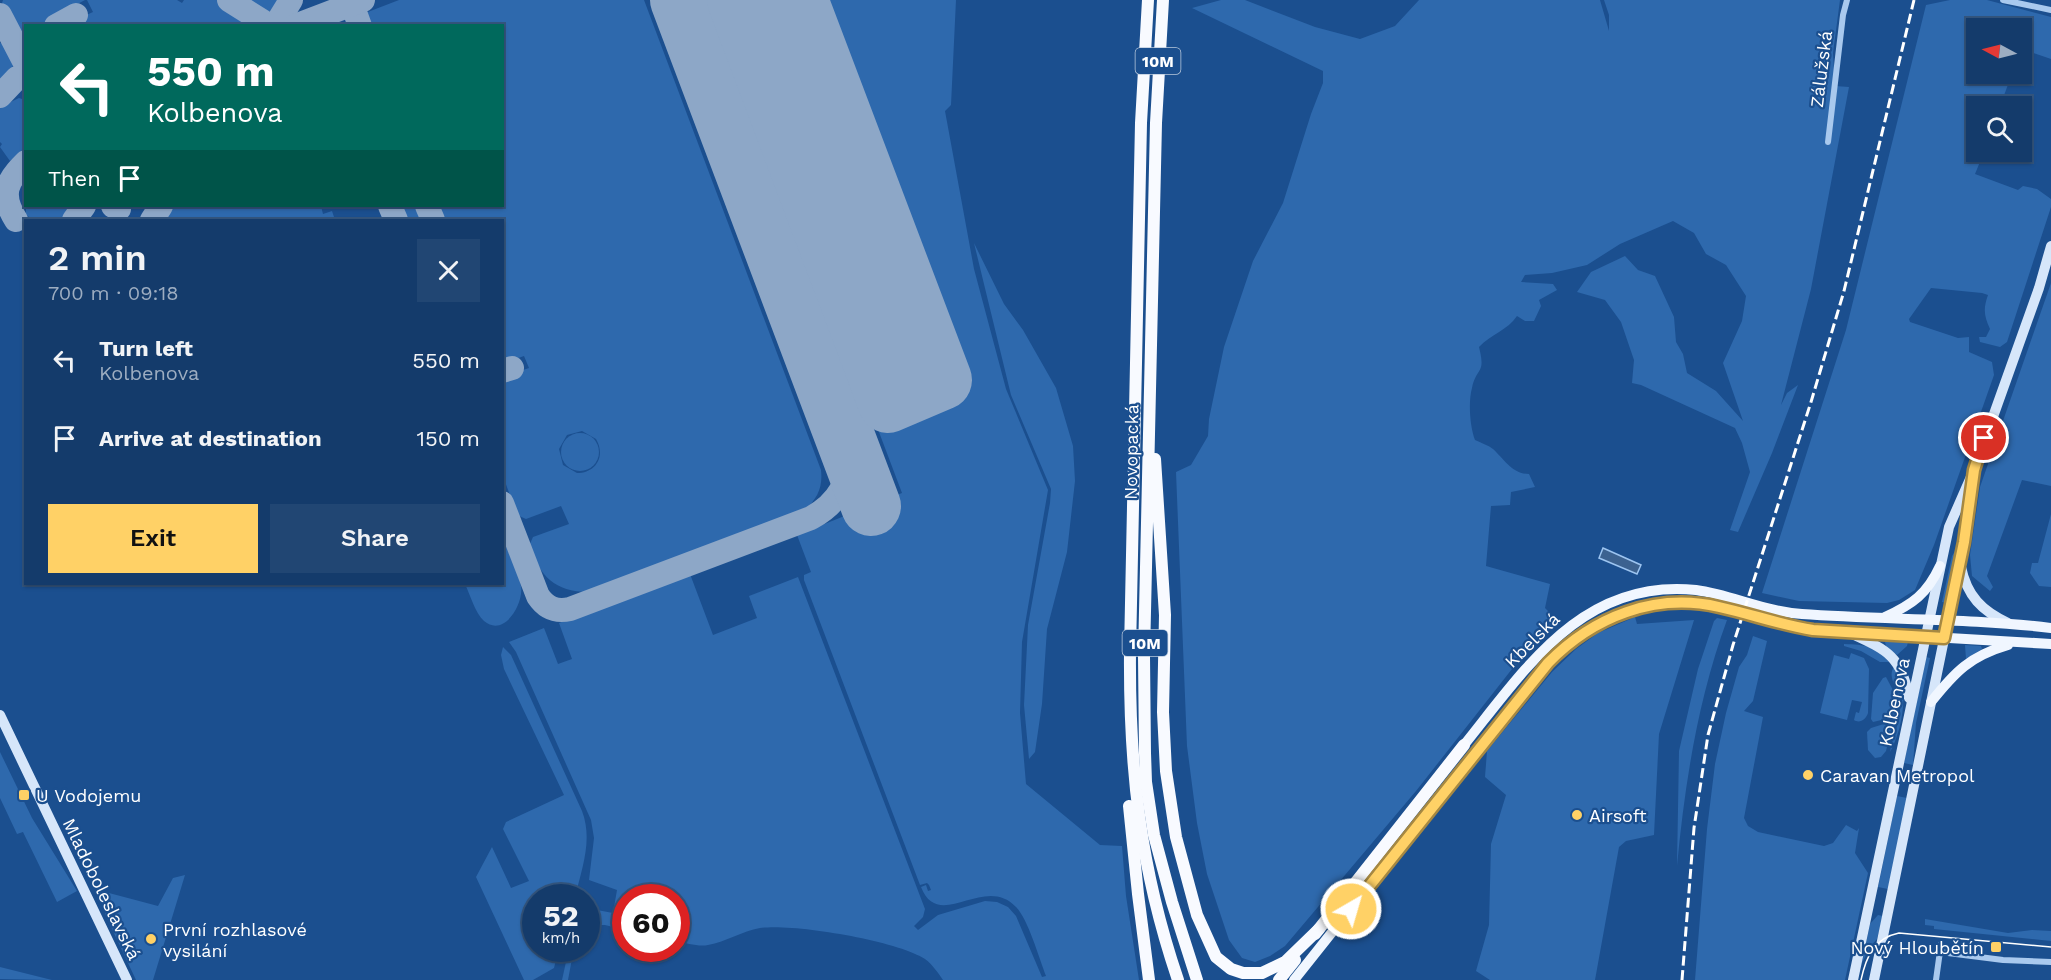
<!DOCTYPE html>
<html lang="en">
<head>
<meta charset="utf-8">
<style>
	:root { --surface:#143b6b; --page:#214673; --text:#f1f3f6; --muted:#9dadc1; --line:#33557e; --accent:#ffd166 }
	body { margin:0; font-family:"Work Sans",sans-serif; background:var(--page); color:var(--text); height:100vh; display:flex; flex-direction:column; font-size:22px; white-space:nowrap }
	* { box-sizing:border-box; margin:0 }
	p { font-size:20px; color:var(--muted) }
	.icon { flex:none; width:33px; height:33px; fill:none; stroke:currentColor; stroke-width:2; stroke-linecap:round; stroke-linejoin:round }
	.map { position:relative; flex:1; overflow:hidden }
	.panel { position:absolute; left:24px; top:219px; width:480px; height:366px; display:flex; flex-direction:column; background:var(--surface); border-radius:0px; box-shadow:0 2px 4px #0004,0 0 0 2px var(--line) }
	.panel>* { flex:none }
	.top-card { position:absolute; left:24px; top:24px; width:480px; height:183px; border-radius:0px; box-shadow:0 2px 4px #0004,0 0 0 2px var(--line); background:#00695c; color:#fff; overflow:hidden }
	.needle { width:39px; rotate:277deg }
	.buttons { position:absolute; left:1966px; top:18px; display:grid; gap:12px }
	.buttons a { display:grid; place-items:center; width:66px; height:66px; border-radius:0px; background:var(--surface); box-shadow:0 2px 4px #0004,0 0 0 2px var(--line); font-size:30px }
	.speed { position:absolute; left:522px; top:884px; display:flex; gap:12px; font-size:30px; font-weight:700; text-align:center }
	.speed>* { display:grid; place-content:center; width:78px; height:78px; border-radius:50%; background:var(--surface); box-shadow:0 2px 4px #0004,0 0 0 2px var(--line); line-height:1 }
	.speed small { font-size:15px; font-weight:400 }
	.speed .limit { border:9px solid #d22; background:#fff; color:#111 }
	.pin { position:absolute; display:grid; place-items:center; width:51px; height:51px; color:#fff; margin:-26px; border:3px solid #fff; border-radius:50%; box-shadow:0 2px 6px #0007 }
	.me { position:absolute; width:66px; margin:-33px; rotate:38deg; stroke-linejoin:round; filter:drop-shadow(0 0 4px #0008) }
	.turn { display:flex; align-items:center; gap:21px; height:126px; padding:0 24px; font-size:27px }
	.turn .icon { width:78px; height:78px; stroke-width:2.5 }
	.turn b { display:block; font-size:42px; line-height:51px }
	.then { display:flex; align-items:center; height:57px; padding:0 24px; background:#0003; gap:12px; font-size:22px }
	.round { display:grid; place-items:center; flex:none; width:63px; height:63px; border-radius:0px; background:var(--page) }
	.summary { display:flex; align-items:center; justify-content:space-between; height:102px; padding:0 24px }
	h1 { font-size:36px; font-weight:600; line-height:45px }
	.primary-button { display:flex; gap:12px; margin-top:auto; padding:12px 24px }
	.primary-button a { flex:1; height:69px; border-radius:0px; background:var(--accent); color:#111; font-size:24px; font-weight:600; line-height:69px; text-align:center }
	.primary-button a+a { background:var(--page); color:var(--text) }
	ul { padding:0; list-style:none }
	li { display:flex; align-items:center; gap:18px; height:78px; padding:0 24px }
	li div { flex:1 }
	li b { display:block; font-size:22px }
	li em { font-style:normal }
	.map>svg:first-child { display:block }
	.green { fill:#2e69ad; fill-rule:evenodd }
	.water { fill:#3c6290; stroke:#9cc4f0; stroke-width:1.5 }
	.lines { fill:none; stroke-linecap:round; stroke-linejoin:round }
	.taxiway { stroke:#8da7c7; stroke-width:24 }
	.runway { stroke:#8da7c7; stroke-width:60 }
	.minor { stroke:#a9c9ee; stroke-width:6 }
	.secondary { stroke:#d6e6fa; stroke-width:10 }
	.primary { stroke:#f0f6ff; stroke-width:10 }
	.trunk { stroke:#f8faff; stroke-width:12 }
	.tram { stroke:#fff; stroke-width:1.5 }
	.rail { stroke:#fff; stroke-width:3; stroke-dasharray:10 4.5; stroke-linecap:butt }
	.route-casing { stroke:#a68842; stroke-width:15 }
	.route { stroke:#ffd166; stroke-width:10 }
	.poi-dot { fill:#ffd166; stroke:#1b4f8f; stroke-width:2 }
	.labels { text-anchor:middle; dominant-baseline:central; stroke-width:4.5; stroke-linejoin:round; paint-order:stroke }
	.shield { fill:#1b4f8f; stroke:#bbcadd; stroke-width:1.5 }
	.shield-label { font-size:16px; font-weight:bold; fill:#fff }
	.street-label { font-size:18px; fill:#fff; stroke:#1b4f8f }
	.poi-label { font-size:18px; fill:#fff; stroke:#1b4f8f; text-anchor:start }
</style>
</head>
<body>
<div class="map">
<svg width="2051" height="980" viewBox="0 0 2051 980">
	<rect width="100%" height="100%" fill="#1b4f8f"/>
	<!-- green -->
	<g class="green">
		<path d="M3,0H85L72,7L74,11L47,25L26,26L25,37L20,36L2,3Z"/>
		<path d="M87,0H177L182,3L184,0H217L251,22L252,25H64L93,12Z"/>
		<path d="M234,0H278L271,11L256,14Z"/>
		<path d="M399,0H644L821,470C823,488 817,499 804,511L588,592C555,592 540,576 529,546L533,537L569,524L561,506L526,519L517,515L503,476V375L513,371L514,373L529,368L524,356L510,361V364L503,367L502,307L505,306L502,298V220H437L431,206H502V26L362,25L360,15ZM582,431L596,439C606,456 596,473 577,473L563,465L559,449L567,435Z"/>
		<path d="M716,0H956L951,105L945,111L974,269L1006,389L1048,490L1022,642L1020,713L1026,784L1100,845L1122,846L1126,896L1139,980H943C938,973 933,965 925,959C899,941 793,923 760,928C742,931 726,942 708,945C699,947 686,943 677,941L676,897H626L625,930L605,925H587V912L597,910L613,913L617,890L589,880L594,838L591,820L516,652L509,642L544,628L558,664L572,659L559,623L690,574L713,635L757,618L749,596L798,577L925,909L923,917L914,926L918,930L938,915L985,901L997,902L1008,907L1016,916L1042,977L1046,976C1039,958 1028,919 1016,907C984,873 939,933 921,887L926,885L928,891L931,890L929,885L927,883L920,885L804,580V575L811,572L797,535L902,493Z"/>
		<path d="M1221,0H1245L1315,27L1360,39L1395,26L1419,0H1600L1609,31V15L1604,0H1840L1833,53L1835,86L1849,87L1811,289L1781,405L1787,393L1798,385L1772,453L1738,532L1730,530L1750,472L1742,443L1735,428L1641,385L1632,383L1634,360L1621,322L1605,300L1577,292L1591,272L1625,256L1638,270L1655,276L1674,317L1676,342L1683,354L1687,373L1716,391L1743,421L1723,363L1742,321L1746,296L1726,265L1706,254L1694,233L1673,221L1620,244L1587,265L1552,273L1525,275L1521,282L1553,284L1557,290L1539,300L1541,306L1534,321H1525L1517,316C1508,330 1491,334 1479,347C1486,375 1477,366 1472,388C1468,402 1470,427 1475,440C1481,443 1488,445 1493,449C1504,459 1512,474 1529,474L1535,487L1511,492L1510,505L1491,506L1486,566L1550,584L1545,608L1559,622L1546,633L1540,634L1541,638L1512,669L1416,791L1285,946L1270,956L1255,962L1242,958L1229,940L1207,874L1197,823L1187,746L1176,472L1191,465L1208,436L1209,419L1224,347L1253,261L1283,203L1311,114L1323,83V71L1192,8Z"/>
		<path d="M1950,0H1987L2051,17V59L2022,49V28H1977V74H2012L2000,106H1977V152H1984L1975,174L2018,190L2023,186L2037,189L2051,199V207L2007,342L2000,347L1980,342L1979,337H1986L1990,329C1984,316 1983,309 1988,295L1982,293L1931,288L1909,319L1910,322L1958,338L1969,337V352L1992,362L1994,375L1934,545L1915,590L1899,600L1887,603L1799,601L1762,593L1846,330L1926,5Z"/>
		<path d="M0,43L5,44L14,62L9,79L0,83Z"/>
		<path d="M19,98L25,100V147L10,161L0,147L2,144L0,142V107Z"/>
		<path d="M26,206H71L63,220H34L26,215Z"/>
		<path d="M174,206H321L323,214L332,211L335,220H165Z"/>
		<path d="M401,206H423L429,220H407Z"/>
		<path d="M974,243L1004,304L1023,330L1056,388L1073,446L1075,481L1067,552L1047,629L1042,704L1035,752L1029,759L1024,705L1028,625L1050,503L1051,489L1011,395Z"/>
		<path d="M2051,283V486L2022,480L1987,576L1993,587L1990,591L1972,576L1970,555L1980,487Z"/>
		<circle cx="580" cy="452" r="19"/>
		<path d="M2051,514V587L2039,586L2030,573L2032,563H2038Z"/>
		<path d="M503,538C508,553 518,570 521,586C524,604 504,638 484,621C475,613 470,594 465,584H502Z"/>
		<path d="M1955,551L1947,603L1942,602L1952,556Z"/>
		<path d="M1635,617L1637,624L1694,620L1659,734L1654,835L1626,841L1619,847L1595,980H1490L1476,971L1489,925L1491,844L1506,795L1485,777L1487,751L1552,672L1576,649L1598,633Z"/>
		<path d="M1717,618L1727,620C1698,699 1685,782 1677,866L1679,751L1698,669L1714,621Z"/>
		<path d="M1753,636L1767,641L1753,701L1744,711L1763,717L1744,818L1748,826L1758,832L1824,846L1833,843L1846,825L1857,831L1859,828L1855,853L1868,873L1845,980H1695L1707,829L1715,764L1726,713L1739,667L1747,655Z"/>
		<path d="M1885,642H1908L1907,646L1897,655L1886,646Z"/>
		<path d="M1844,644C1866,645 1874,645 1889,662H1880L1861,651L1844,646Z"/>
		<path d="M1965,645L1981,646L1982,649L1966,659Z"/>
		<path d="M503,647L511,655L582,811C593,840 582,868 575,897H536V948H559L554,968L533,980H524L476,877L492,847L511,888L529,881L503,829L506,822L564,795L504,669L501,655Z"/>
		<path d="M1851,653L1864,658L1869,669L1868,713C1866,719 1860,724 1854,720L1856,712L1859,713L1862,702L1852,700L1847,720L1820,713L1834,655L1849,659Z"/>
		<path d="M1926,657L1930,658L1916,723L1913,765L1904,763Z"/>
		<path d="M1896,665C1898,672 1902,680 1903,688C1905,709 1900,734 1890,752C1893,735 1902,718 1900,700C1898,689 1885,674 1896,665Z"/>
		<path d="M1886,677L1895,694L1896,715L1894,717L1873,722L1871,719L1873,693L1883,678Z"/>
		<path d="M1887,723H1891L1892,726L1886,751L1881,757L1875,758L1868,750L1867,732L1871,728Z"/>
		<path d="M0,752L32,818L77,891L57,902L23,832L17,834L0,798Z"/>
		<path d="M1897,796L1907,798L1888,889L1878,887Z"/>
		<path d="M185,875L153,980H136L105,914L109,893L158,906L173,878Z"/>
		<path d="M1878,915L1883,916L1877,939L1870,947L1862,963L1870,924Z"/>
		<path d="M1925,919L2008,933L2032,930L2051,931V941L1934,929V926L1925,925Z"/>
		<path d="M569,948H574L568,980H562Z"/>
		<path d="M0,967L52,980L0,979Z"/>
	</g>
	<!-- water -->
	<path class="water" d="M1603,548L1641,565L1637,574L1599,558Z"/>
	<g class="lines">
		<!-- taxiway -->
		<g class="taxiway">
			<path d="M229,0L270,26"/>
			<path d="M678,0L688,27"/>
			<path d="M352,4L360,26"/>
			<path d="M0,15L26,65"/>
			<path d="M56,26L76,15"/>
			<path d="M275,26L291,0"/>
			<path d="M295,26L363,0"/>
			<path d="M0,96L17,78L26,76"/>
			<path d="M113,206L119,209"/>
			<path d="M390,206L396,220"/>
			<path d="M427,206L433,220"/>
			<path d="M16,220C0,195 6,181 26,162"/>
			<path d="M74,220L84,206"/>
			<path d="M152,220L161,206"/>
			<path d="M502,371L512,368"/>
			<path d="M502,503L538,596C546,608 556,612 570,609L811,518C837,504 854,479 847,449C845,439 840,428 836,418C829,401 823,383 816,366"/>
		</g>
		<!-- runway -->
		<g class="runway">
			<path d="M680,0L871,506"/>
			<path d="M737,0L888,403L942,380L798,0"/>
		</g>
		<!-- minor -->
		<g class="minor">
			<path d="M2003,0L2051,10"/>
			<path d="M1828,142L1843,15L1847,0"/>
			<path d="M1940,952L2003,960L2051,962"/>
			<path d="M1936,980L1941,944"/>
		</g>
		<!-- secondary -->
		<g class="secondary">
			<path d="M1961,567C1967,596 1982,611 2008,623"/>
			<path d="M1852,634C1887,650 1902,657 1909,698"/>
			<path d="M0,715L127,980"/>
			<path d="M1853,980L1949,527L1974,470L2039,288L2051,246"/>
			<path d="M1874,980L1964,542L1972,483"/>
		</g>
		<!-- primary -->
		<g class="primary">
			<path d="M1885,617C1913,604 1927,594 1940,566"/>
			<path d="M1931,702C1955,672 1970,656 2008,645"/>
			<path d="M1464,745C1526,668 1583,578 1696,590C1732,595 1766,612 1802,614C1884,620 1970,618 2051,628"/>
			<path d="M1294,980L1531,682C1583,624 1634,592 1715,606C1748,612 1780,625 1813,630L2051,644"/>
		</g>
		<!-- trunk -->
		<g class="trunk">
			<path d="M1148,0L1141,123L1130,651C1129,769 1140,868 1178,980"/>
			<path d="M1163,0L1156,123L1144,656L1145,753L1146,782L1154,835L1172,902L1197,980"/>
			<path d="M1155,459L1165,615L1163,712L1166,771L1176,837L1197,915L1216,957L1231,969L1243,973H1262L1285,962L1319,929"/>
			<path d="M1129,806L1138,894L1149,980"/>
			<path d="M1315,934L1464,745"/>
			<path d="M1279,980L1295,960"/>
		</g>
		<!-- tram -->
		<path class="tram" d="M1861,980C1866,957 1874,938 1899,933L2051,947"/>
		<!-- rail -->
		<path class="rail" d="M1682,980L1694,828L1708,735L1733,645L1811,402L1844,291L1914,0"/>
	</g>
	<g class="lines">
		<defs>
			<path id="route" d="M1351,909L1548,663C1593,617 1655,592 1719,607C1751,614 1781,625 1813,630L1944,638L1964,542L1974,470L1984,438"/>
		</defs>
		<!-- route casing -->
		<use href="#route" class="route-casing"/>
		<!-- route -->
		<use href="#route" class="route"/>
	</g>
	<!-- markers -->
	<g class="poi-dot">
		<circle cx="1808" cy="775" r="6"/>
		<rect x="18" y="789" width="12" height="12" rx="3"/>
		<circle cx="1577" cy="815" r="6"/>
		<circle cx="151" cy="939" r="6"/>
		<rect x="1990" y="941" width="12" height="12" rx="3"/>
	</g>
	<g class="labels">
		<!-- shield labels -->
		<g class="shield">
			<rect x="1135.5" y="48" width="45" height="26" rx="4.5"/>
			<rect x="1122.5" y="630" width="45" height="26" rx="4.5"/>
		</g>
		<g class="shield-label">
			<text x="1158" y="61">10M</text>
			<text x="1145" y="643">10M</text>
		</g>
		<!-- street labels -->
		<g class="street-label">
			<text transform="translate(1821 69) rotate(-83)">Zálužská</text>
			<text transform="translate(1131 452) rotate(-89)">Novopacká</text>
			<text transform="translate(1532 640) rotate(-45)">Kbelská</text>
			<text transform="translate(1894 702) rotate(-78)">Kolbenova</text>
			<text transform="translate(102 889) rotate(64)">Mladoboleslavská</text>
		</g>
		<!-- poi labels -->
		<g class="poi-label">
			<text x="1820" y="775">Caravan Metropol</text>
			<text x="36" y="795">U Vodojemu</text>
			<text x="1589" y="815">Airsoft</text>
			<text x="163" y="929">První rozhlasové<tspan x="163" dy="21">vysilání</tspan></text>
			<text x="1984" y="947" text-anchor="end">Nový Hloubětín</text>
		</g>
	</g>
</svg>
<div class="buttons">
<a><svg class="needle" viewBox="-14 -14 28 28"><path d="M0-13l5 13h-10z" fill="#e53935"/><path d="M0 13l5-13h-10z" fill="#9dadc1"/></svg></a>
<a><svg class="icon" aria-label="search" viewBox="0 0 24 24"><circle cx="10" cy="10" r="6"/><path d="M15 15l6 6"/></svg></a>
</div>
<div class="speed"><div>52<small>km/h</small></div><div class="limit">60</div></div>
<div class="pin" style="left:1984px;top:438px;background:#d93025"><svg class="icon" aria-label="arrive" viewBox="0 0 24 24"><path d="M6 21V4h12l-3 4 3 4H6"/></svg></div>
<svg class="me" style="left:1351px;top:909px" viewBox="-20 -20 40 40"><circle r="17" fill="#ffd166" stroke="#fff" stroke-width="3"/><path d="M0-11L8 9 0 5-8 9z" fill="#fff"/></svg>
<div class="top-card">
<div class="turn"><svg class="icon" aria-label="left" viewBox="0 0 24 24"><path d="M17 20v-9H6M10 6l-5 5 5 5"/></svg><div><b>550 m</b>Kolbenova</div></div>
<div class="then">Then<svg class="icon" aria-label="arrive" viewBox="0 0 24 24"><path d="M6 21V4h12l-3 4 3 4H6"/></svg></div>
</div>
<section class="panel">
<div class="summary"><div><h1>2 min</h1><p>700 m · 09:18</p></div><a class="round"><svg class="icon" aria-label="close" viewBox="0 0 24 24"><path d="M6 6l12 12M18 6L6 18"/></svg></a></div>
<ul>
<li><svg class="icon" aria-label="left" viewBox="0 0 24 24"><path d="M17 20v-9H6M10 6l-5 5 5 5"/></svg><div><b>Turn left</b><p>Kolbenova</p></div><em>550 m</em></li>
<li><svg class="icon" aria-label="arrive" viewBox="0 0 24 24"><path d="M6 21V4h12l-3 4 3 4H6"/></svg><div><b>Arrive at destination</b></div><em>150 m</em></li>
</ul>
<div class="primary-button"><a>Exit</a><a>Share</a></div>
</section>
</div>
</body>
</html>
